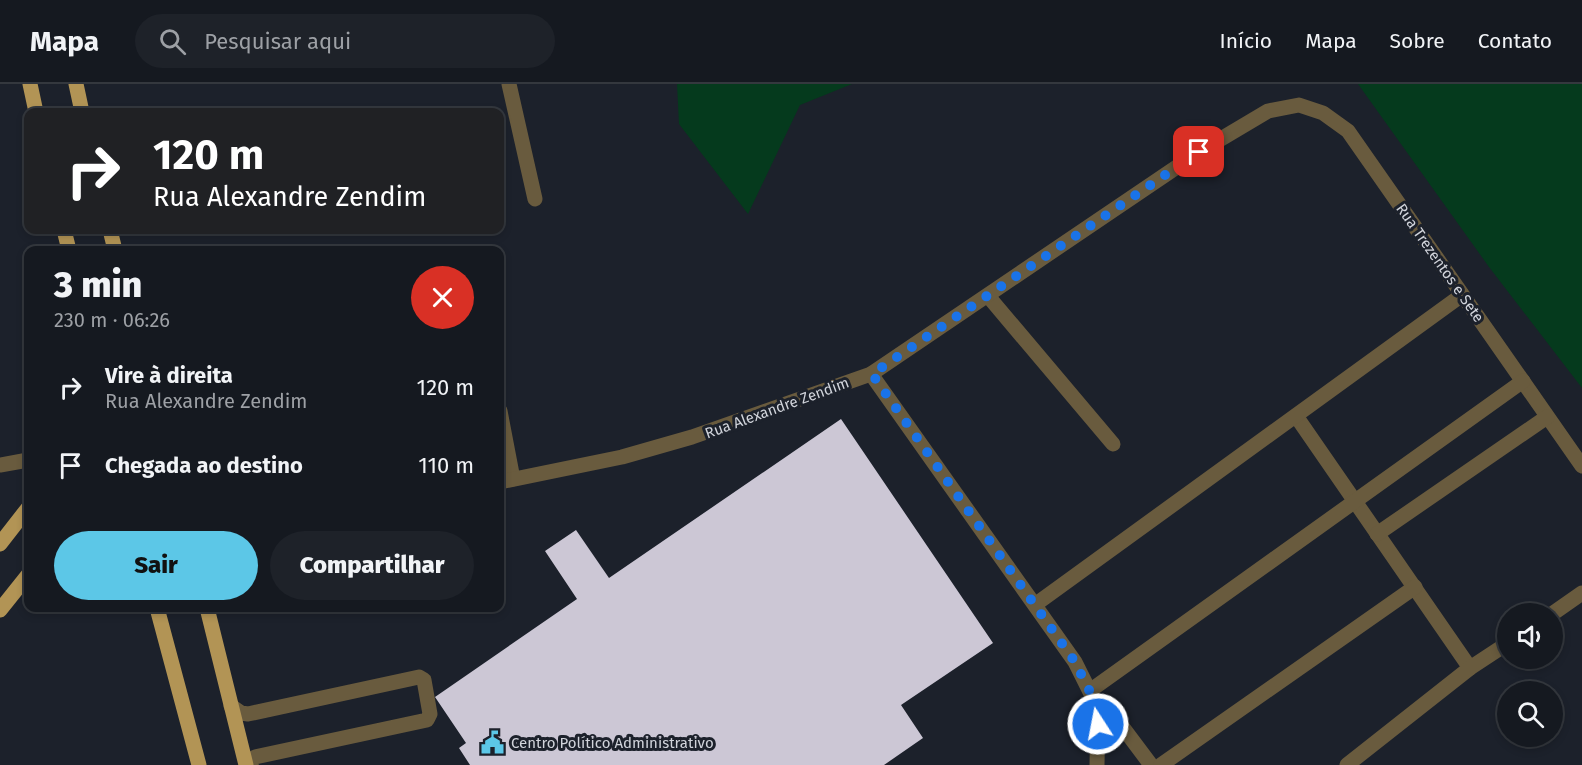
<!DOCTYPE html>
<html lang="pt">
<head>
<meta charset="utf-8">
<style>
	:root { --surface:#151920; --page:#1e2229; --text:#f1f3f6; --muted:#9da0a5; --line:#34383e; --accent:#5cc7e7 }
	body { margin:0; font-family:"Fira Sans",sans-serif; background:var(--page); color:var(--text); height:100vh; display:flex; flex-direction:column; font-size:22px; white-space:nowrap }
	* { box-sizing:border-box; margin:0 }
	p { font-size:20px; color:var(--muted) }
	.icon { flex:none; width:33px; height:33px; fill:none; stroke:currentColor; stroke-width:2; stroke-linecap:round; stroke-linejoin:round }
	.map { position:relative; flex:1; overflow:hidden }
	.drawer { position:absolute; left:24px; top:162px; width:480px; height:366px; display:flex; flex-direction:column; background:var(--surface); border-radius:12px; box-shadow:0 3px 9px #0003,0 0 0 2px var(--line) }
	.drawer>* { flex:none }
	.banner { position:absolute; left:24px; top:24px; width:480px; height:126px; border-radius:12px; box-shadow:0 3px 9px #0003,0 0 0 2px var(--line); background:#202124; color:#fff; overflow:hidden }
	.tools { position:absolute; left:1497px; top:519px; display:grid; gap:12px }
	.tools a { display:grid; place-items:center; width:66px; height:66px; border-radius:50%; background:var(--surface); box-shadow:0 3px 9px #0003,0 0 0 2px var(--line); font-size:30px }
	.pin { position:absolute; display:grid; place-items:center; width:51px; height:51px; color:#fff; margin:-26px; border-radius:12px; box-shadow:0 3px 9px #0006 }
	.me { position:absolute; width:66px; margin:-33px; rotate:349deg; stroke-linejoin:round; filter:drop-shadow(0 0 4px #0008) }
	.turn { display:flex; align-items:center; gap:21px; height:126px; padding:0 30px; font-size:27px }
	.turn .icon { width:78px; height:78px; stroke-width:2.5 }
	.turn b { display:block; font-size:42px; line-height:51px }
	.round { display:grid; place-items:center; flex:none; width:63px; height:63px; border-radius:32px; background:var(--page) }
	.head { display:flex; align-items:center; justify-content:space-between; height:102px; padding:0 30px }
	h1 { font-size:36px; font-weight:800; line-height:45px }
	.button { display:flex; gap:12px; margin-top:auto; padding:12px 30px }
	.button a { flex:1; height:69px; border-radius:36px; background:var(--accent); color:#111; font-size:24px; font-weight:800; line-height:69px; text-align:center }
	.button a+a { background:var(--page); color:var(--text) }
	ul { padding:0; list-style:none }
	li { display:flex; align-items:center; gap:18px; height:78px; padding:0 30px }
	li div { flex:1 }
	li b { display:block; font-size:22px }
	li em { font-style:normal }
	header { display:flex; align-items:center; gap:36px; box-sizing:border-box; height:84px; padding:0 30px; background:var(--surface); border-bottom:2px solid var(--line) }
	header strong { font-size:28px }
	nav { display:flex; gap:33px; margin-inline-start:auto; font-size:21px }
	.search { width:420px; height:54px; background:var(--page); display:flex; align-items:center; gap:15px; box-sizing:border-box; padding:0 21px; border-radius:33px; color:var(--muted); font-size:22px }
	.map>svg:first-child { display:block }
	.green { fill:#053a1d }
	.building { fill:#ccc7d5 }
	.lines { fill:none; stroke-linecap:round; stroke-linejoin:round }
	.minor { stroke:#695b3e; stroke-width:15 }
	.major { stroke:#b29455; stroke-width:15 }
	.route { stroke:#1a73e8; stroke-width:10; stroke-dasharray:0 18 }
	.labels { text-anchor:middle; dominant-baseline:central; stroke-width:6; stroke-linejoin:round; paint-order:stroke }
	.street-label { font-size:15px; fill:#d1d4db; stroke:#1c212b }
	.poi-label { font-size:15px; fill:#d1d4db; stroke:#1c212b; text-anchor:start }
</style>
</head>
<body>
<header>
<strong>Mapa</strong>
<div class="search"><svg class="icon" aria-label="search" viewBox="0 0 24 24"><circle cx="10" cy="10" r="6"/><path d="M15 15l6 6"/></svg>Pesquisar aqui</div>
<nav><a>Início</a><a>Mapa</a><a>Sobre</a><a>Contato</a></nav>
</header>
<div class="map">
<svg width="1582" height="681" viewBox="0 0 1582 681">
	<rect width="100%" height="100%" fill="#1c212b"/>
	<!-- green -->
	<g class="green">
		<path d="M677,0H852L800,21L748,130L679,40Z"/>
		<path d="M1358,0H1582V304L1489,183Z"/>
	</g>
	<!-- building -->
	<path class="building" d="M841,335L993,559L901,621L923,654L884,681H470L459,664L466,659L435,613L577,515L545,467L576,446L609,494Z"/>
	<g class="lines">
		<!-- minor -->
		<g class="minor">
			<path d="M509,0L535,115"/>
			<path d="M988,212L1113,360"/>
			<path d="M871,290L1075,578L1098,624L1097,681"/>
			<path d="M500,327L513,395"/>
			<path d="M1296,332L1470,584"/>
			<path d="M0,381L28,376"/>
			<path d="M500,398L622,373L692,353L871,290L1199,68L1268,27L1299,21L1323,29L1348,47L1582,382"/>
			<path d="M1377,450L1547,333"/>
			<path d="M1036,520L1462,211"/>
			<path d="M1552,530L1582,509"/>
			<path d="M1091,606L1523,297"/>
			<path d="M231,622L241,629L248,630L419,593L424,596L430,630L427,636L255,673L249,681"/>
			<path d="M1098,624L1121,641L1151,681"/>
			<path d="M1161,681L1415,503"/>
			<path d="M1347,681L1470,584L1508,559"/>
		</g>
		<!-- major -->
		<g class="major">
			<path d="M30,0L36,28"/>
			<path d="M76,0L82,28"/>
			<path d="M64,146L69,166"/>
			<path d="M110,146L115,166"/>
			<path d="M0,460L28,424"/>
			<path d="M157,524L199,681"/>
			<path d="M207,524L246,681"/>
			<path d="M0,526L28,491"/>
		</g>
	</g>
	<g class="lines">
		<!-- route -->
		<path class="route" d="M1098,640V624L1075,578L872,290L1199,68"/>
	</g>
	<!-- icons -->
	<defs>
		<symbol id="civic-bare" viewBox="-9 -9 18 18"><path d="M-.6-6.5H3V-4.5H.6V-3L4-1V1h2V6H-6V1h2V-1L-.6-3ZM-1.2 2.5V6h2.4V2.5Z" fill="#5cc7e7" stroke="#1c212b" stroke-width="2.5" paint-order="stroke"/></symbol>
	</defs>
	<g fill-rule="evenodd">
		<use href="#civic-bare" x="476" y="642" width="33" height="33"/>
	</g>
	<g class="labels">
		<!-- street labels -->
		<g class="street-label">
			<text transform="translate(1440 179) rotate(55)">Rua Trezentos e Sete</text>
			<text transform="translate(777 324) rotate(-20)">Rua Alexandre Zendim</text>
		</g>
		<!-- poi labels -->
		<g class="poi-label">
			<text x="511" y="659">Centro Político Administrativo</text>
		</g>
	</g>
</svg>
<div class="tools">
<a><svg class="icon" aria-label="sound" viewBox="0 0 24 24"><path d="M4 9h4l5-4v14l-5-4H4zM17 9q2 3 0 6"/></svg></a>
<a><svg class="icon" aria-label="search" viewBox="0 0 24 24"><circle cx="10" cy="10" r="6"/><path d="M15 15l6 6"/></svg></a>
</div>
<div class="pin" style="left:1199px;top:68px;background:#d93025"><svg class="icon" aria-label="arrive" viewBox="0 0 24 24"><path d="M6 21V4h12l-3 4 3 4H6"/></svg></div>
<svg class="me" style="left:1098px;top:640px" viewBox="-20 -20 40 40"><circle r="17" fill="#1a73e8" stroke="#fff" stroke-width="3"/><path d="M0-11L8 9 0 5-8 9z" fill="#fff"/></svg>
<div class="banner">
<div class="turn"><svg class="icon" aria-label="right" viewBox="0 0 24 24"><path d="M7 20v-9h11M14 6l5 5-5 5"/></svg><div><b>120 m</b>Rua Alexandre Zendim</div></div>
</div>
<section class="drawer">
<div class="head"><div><h1>3 min</h1><p>230 m · 06:26</p></div><a class="round" style="background:#d93025;color:#fff"><svg class="icon" aria-label="close" viewBox="0 0 24 24"><path d="M6 6l12 12M18 6L6 18"/></svg></a></div>
<ul>
<li><svg class="icon" aria-label="right" viewBox="0 0 24 24"><path d="M7 20v-9h11M14 6l5 5-5 5"/></svg><div><b>Vire à direita</b><p>Rua Alexandre Zendim</p></div><em>120 m</em></li>
<li><svg class="icon" aria-label="arrive" viewBox="0 0 24 24"><path d="M6 21V4h12l-3 4 3 4H6"/></svg><div><b>Chegada ao destino</b></div><em>110 m</em></li>
</ul>
<div class="button"><a>Sair</a><a>Compartilhar</a></div>
</section>
</div>
</body>
</html>
